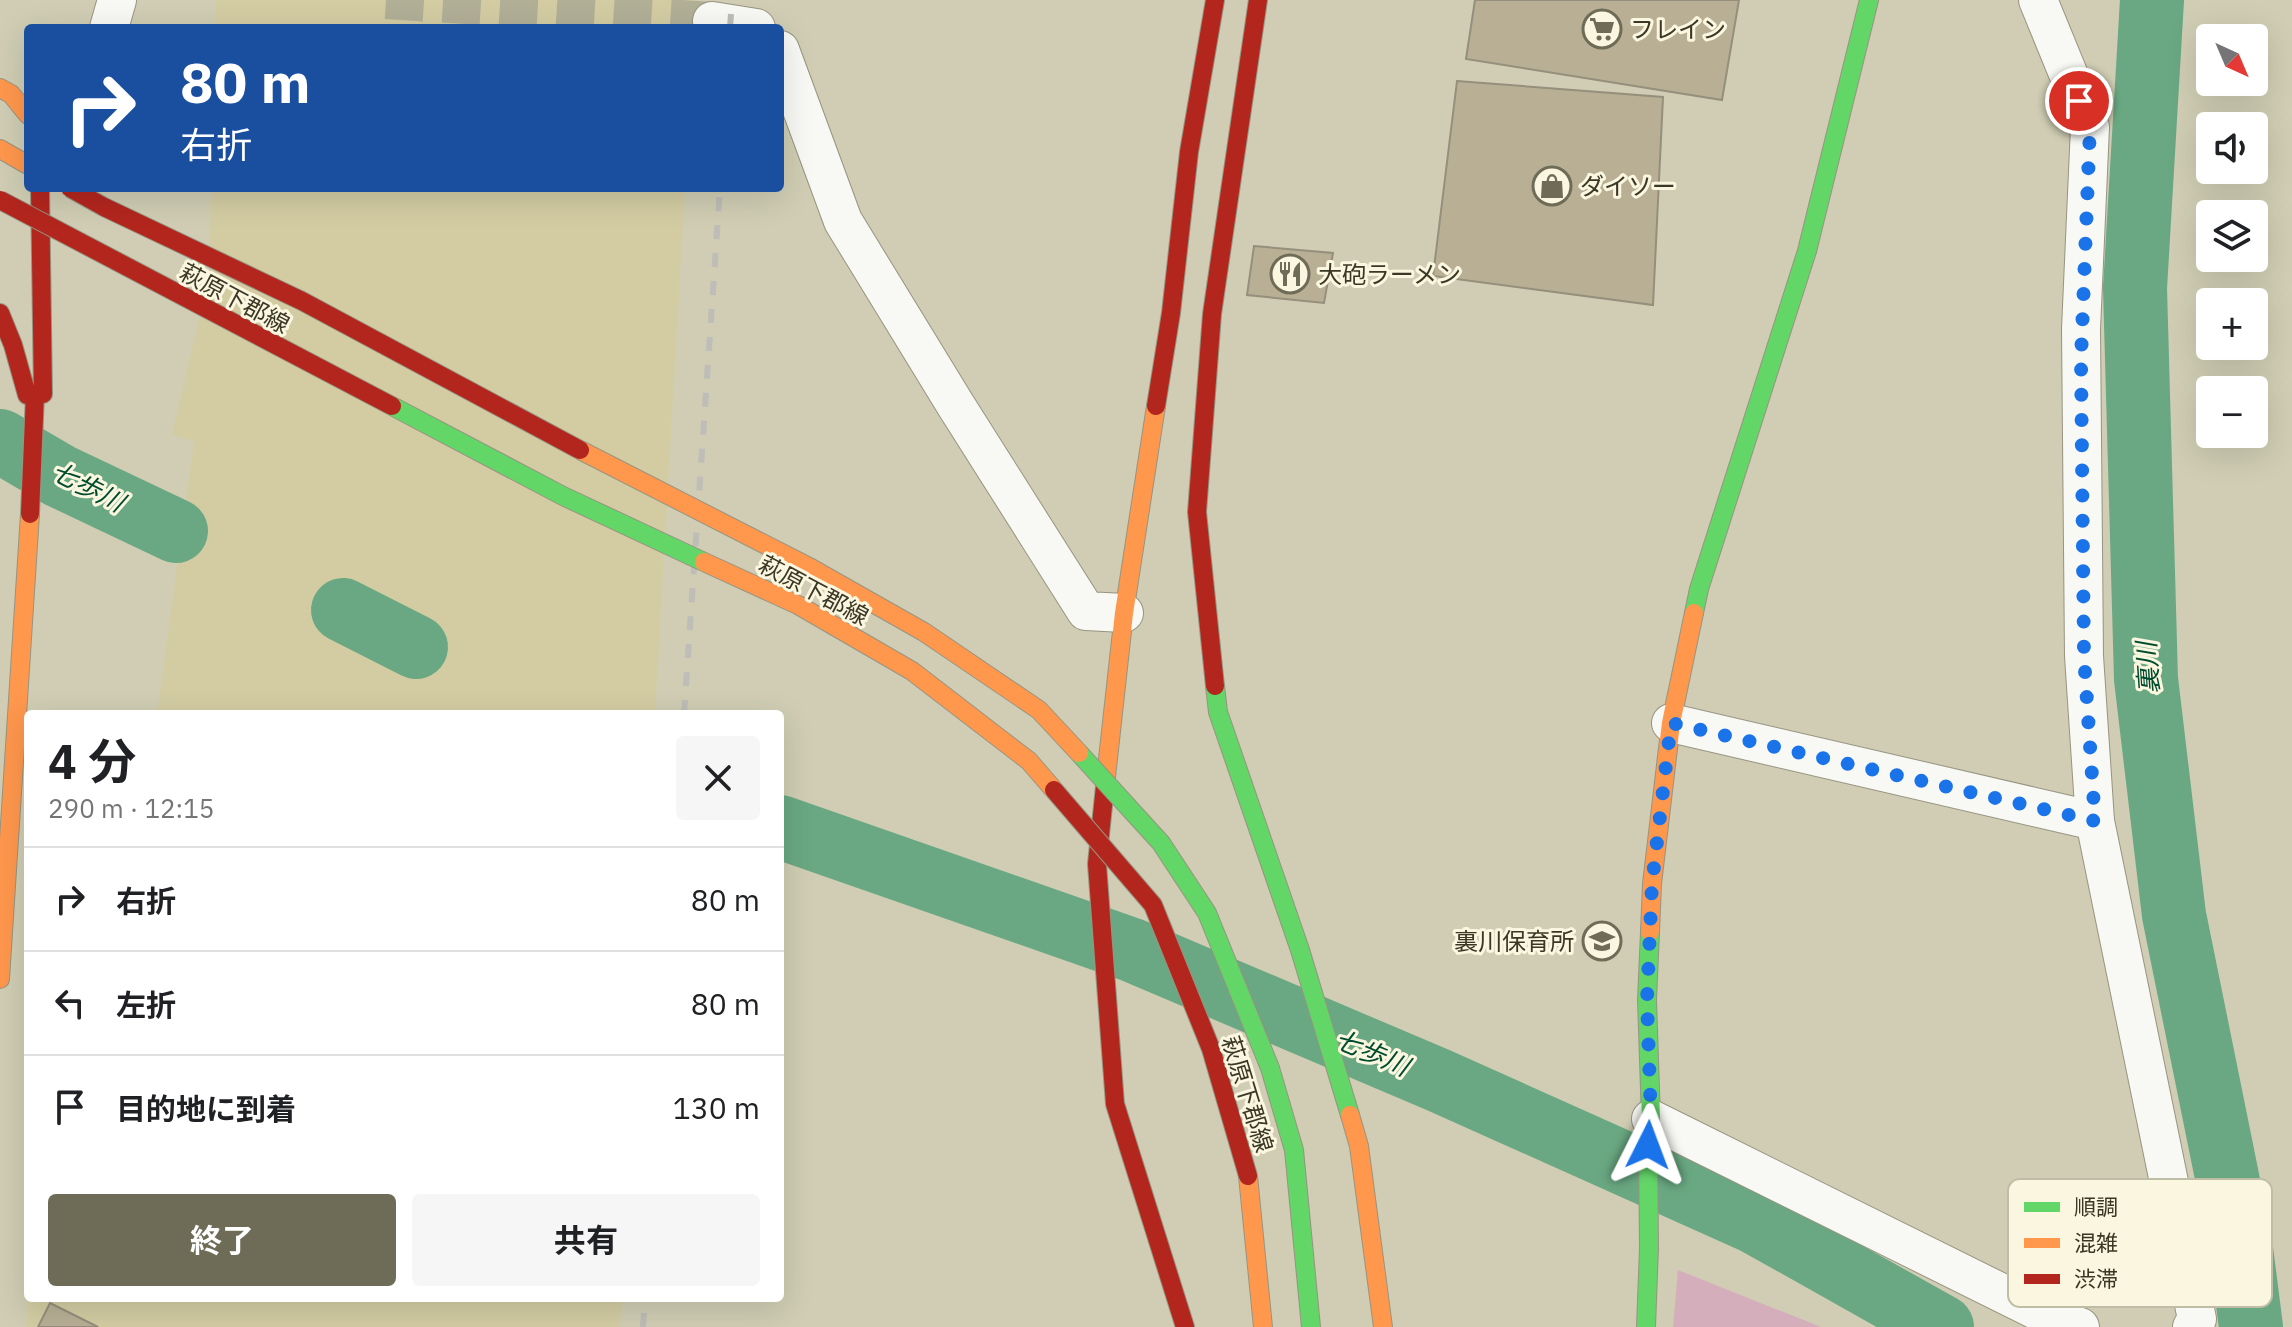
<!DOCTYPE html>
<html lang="ja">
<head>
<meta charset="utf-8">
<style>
	:root { --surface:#fff; --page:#f6f6f6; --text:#202124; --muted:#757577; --line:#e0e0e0; --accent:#6e6c56 }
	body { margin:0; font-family:"IBM Plex Sans","Noto Sans JP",sans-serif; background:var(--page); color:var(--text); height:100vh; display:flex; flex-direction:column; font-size:30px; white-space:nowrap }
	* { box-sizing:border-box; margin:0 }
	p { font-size:26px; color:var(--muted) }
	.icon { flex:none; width:44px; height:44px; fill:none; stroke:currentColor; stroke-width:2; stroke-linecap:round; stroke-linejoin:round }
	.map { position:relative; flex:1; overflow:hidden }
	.drawer { position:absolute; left:24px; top:710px; width:760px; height:592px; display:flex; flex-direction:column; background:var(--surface); border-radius:8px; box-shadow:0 8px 32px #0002 }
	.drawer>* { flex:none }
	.banner { position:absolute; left:24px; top:24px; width:760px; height:168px; border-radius:8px; box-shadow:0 8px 32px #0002; background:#1a4fa0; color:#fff; overflow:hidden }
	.needle { width:52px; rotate:136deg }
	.tools { position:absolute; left:2196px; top:24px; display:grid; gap:16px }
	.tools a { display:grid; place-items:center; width:72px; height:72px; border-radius:8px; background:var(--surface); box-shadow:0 8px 32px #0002; font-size:40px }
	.pin { position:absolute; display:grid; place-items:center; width:68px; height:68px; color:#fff; margin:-34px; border:4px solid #fff; border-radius:50%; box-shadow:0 2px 8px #0007 }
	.me { position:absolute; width:88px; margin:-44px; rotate:3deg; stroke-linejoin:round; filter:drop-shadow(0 0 6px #0008) }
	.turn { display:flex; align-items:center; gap:28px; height:168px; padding:0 24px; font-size:36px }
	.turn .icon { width:104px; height:104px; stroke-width:2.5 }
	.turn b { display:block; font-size:56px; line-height:68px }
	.round { display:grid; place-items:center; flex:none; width:84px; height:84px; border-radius:8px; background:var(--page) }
	.head { display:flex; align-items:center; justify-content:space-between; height:136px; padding:0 24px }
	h1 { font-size:48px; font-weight:700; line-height:60px }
	.button { display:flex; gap:16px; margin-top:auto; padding:16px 24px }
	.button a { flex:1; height:92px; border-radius:8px; background:var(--accent); color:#fff; font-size:32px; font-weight:700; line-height:92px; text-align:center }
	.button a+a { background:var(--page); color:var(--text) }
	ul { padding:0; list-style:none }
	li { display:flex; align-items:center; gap:24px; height:104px; padding:0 24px; border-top:2px solid var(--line) }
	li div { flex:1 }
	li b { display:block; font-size:30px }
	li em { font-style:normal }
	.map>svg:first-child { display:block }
	.built { fill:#d3cca3 }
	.green { fill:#d5aebb }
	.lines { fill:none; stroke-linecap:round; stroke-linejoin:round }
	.river { stroke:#69a882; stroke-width:64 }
	.building { fill:#b8af95; stroke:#958f7c; stroke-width:2 }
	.street-tunnel { stroke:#b2af97; stroke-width:38; stroke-dasharray:38 19; stroke-linecap:butt }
	.street-casing { stroke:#979481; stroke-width:40 }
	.fast-casing { stroke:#979481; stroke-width:20 }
	.slow-casing { stroke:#979481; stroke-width:20 }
	.jam-casing { stroke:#979481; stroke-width:20 }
	.street { stroke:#f8f8f4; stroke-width:38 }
	.fast { stroke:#63d668; stroke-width:18 }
	.slow { stroke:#ff974d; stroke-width:18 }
	.jam { stroke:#b3261e; stroke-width:18 }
	.rail { stroke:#bebdb7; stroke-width:6; stroke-dasharray:14 14; stroke-linecap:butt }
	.fast-bridge-casing { stroke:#979481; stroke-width:20; stroke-linecap:butt }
	.slow-bridge-casing { stroke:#979481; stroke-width:20; stroke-linecap:butt }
	.jam-bridge-casing { stroke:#979481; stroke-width:20; stroke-linecap:butt }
	.fast-bridge { stroke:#63d668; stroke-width:18 }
	.slow-bridge { stroke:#ff974d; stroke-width:18 }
	.jam-bridge { stroke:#b3261e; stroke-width:18 }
	.route { stroke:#1a73e8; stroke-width:14; stroke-dasharray:0 25.2 }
	.labels { text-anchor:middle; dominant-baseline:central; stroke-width:6; stroke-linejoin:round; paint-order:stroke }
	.poi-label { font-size:24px; fill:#3a3724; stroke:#faf6df; text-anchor:start }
	.street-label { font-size:24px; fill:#3a3724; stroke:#faf6df }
	.water-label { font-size:26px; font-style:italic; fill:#004c2f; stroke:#faf6df }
	.key { fill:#faf6df; stroke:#c0bda7; stroke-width:2 }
	.key-label { font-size:22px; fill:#3a3724 }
</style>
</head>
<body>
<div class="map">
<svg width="2292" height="1327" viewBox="0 0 2292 1327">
	<rect width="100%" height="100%" fill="#d0cdb4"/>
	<!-- built -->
	<g class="built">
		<path d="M216,0H696L694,28H216Z"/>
		<path d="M211,188H685L655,714H157L194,442L172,434L209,277Z"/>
		<path d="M28,1293V1298H622L620,1327H26Z"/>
	</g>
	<!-- green -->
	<path class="green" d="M1678,1270L1821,1327H1673Z"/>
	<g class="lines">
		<!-- river -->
		<g class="river">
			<path d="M2152,0L2135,288L2146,679L2174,915L2240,1241L2251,1327"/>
			<path d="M0,441L60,476L176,531"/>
			<path d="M343,610L416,647"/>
			<path d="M780,827L1132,950L1438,1080L1755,1222L1942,1327"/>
		</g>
	</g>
	<!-- building -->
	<g class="building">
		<path d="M1475,0H1739L1722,100L1466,59Z"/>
		<path d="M1457,81L1663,97L1653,305L1433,276Z"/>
		<path d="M1254,246L1333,253L1324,303L1247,295Z"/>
		<path d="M50,1303L98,1327H38Z"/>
	</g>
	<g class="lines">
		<!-- street-tunnel -->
		<path class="street-tunnel" d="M386,0L712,21"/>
		<defs>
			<g id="street">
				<path d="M2038,0L2090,127L2081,329L2084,656L2095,821"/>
				<path d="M712,21L756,28"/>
				<path d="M109,28L117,0"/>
				<path d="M780,50L843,221L955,404L1086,611L1124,613"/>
				<path d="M1671,723L2095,821L2197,1319L2192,1327"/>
				<path d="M1651,1119L2048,1316L2080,1327"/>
			</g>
			<g id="fast">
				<path d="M1694,613L1699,589L1807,251L1869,0"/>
				<path d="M1215,686L1218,712L1300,950L1350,1115"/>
				<path d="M1294,1150L1311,1327"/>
				<path d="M1646,1327L1649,1248L1648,1145L1651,1119L1647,1000L1650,932"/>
			</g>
			<g id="slow">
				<path d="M0,88L11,94L28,115"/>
				<path d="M0,149L28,165"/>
				<path d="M1105,786L1124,613L1156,406"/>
				<path d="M1650,932L1652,884L1671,723L1694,613"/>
				<path d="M0,979L30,514"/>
				<path d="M1350,1115L1359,1146L1383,1327"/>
				<path d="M1248,1176L1263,1327"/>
			</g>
			<g id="jam">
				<path d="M0,313L13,345L27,395L43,394L40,188"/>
				<path d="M1156,406L1171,313L1189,152L1215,0"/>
				<path d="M30,514L35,394"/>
				<path d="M1215,686L1197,512L1212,314L1258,0"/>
				<path d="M1105,786L1097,864L1115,1104L1185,1327"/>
			</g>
		</defs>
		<!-- street casing -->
		<use href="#street" class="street-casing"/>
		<!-- fast casing -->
		<use href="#fast" class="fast-casing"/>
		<!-- slow casing -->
		<use href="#slow" class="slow-casing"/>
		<!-- jam casing -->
		<use href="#jam" class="jam-casing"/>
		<!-- street -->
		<use href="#street" class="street"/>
		<!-- fast -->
		<use href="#fast" class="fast"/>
		<!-- slow -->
		<use href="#slow" class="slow"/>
		<!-- jam -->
		<use href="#jam" class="jam"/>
		<!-- rail -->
		<g class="rail">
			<path d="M730,28L732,0"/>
			<path d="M684,714L720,188"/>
			<path d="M643,1327L645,1298"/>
		</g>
		<defs>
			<g id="fast-bridge">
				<path d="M392,406L563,496L704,562"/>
				<path d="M1079,753L1161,843L1207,913L1270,1068L1294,1150"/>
			</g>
			<g id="slow-bridge">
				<path d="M580,450L811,568L924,632L1039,710L1079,753"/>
				<path d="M704,562L798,605L912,671L1029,761L1054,790"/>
			</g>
			<g id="jam-bridge">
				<path d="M70,188L104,207L302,301L580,450"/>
				<path d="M0,200L392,406"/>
				<path d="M1054,790L1153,905L1211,1049L1248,1176"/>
			</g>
		</defs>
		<!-- fast-bridge casing -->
		<use href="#fast-bridge" class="fast-bridge-casing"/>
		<!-- slow-bridge casing -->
		<use href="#slow-bridge" class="slow-bridge-casing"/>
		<!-- jam-bridge casing -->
		<use href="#jam-bridge" class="jam-bridge-casing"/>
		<!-- fast-bridge -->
		<use href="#fast-bridge" class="fast-bridge"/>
		<!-- slow-bridge -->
		<use href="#slow-bridge" class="slow-bridge"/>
		<!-- jam-bridge -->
		<use href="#jam-bridge" class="jam-bridge"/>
	</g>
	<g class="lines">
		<!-- route -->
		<path class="route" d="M1648,1145L1651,1119L1647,1000L1652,884L1671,723L2095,821L2084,656L2081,359L2090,127L2079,101"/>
	</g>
	<!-- icons -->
	<defs>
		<symbol id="supermarket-ring" viewBox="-11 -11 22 22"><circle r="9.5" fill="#faf6df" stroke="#6e6c56" stroke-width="1.5"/><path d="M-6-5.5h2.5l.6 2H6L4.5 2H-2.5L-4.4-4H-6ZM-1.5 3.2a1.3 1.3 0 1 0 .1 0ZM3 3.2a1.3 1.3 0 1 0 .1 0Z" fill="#6e6c56"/></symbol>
		<symbol id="shop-ring" viewBox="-11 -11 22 22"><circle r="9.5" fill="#faf6df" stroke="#6e6c56" stroke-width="1.5"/><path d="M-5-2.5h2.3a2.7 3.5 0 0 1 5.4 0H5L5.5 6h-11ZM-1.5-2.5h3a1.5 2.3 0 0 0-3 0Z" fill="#6e6c56"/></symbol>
		<symbol id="restaurant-ring" viewBox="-11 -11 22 22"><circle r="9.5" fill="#faf6df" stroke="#6e6c56" stroke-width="1.5"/><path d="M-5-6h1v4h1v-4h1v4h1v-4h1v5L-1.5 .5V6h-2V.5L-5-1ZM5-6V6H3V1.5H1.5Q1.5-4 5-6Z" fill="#6e6c56"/></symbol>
		<symbol id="school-ring" viewBox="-11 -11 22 22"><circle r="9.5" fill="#faf6df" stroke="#6e6c56" stroke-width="1.5"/><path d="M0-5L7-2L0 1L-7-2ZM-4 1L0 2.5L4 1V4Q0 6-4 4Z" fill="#6e6c56"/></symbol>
	</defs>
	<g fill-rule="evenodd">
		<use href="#supermarket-ring" x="1580" y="7" width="44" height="44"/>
		<use href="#shop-ring" x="1530" y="164" width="44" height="44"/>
		<use href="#restaurant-ring" x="1268" y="252" width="44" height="44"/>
		<use href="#school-ring" x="1580" y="919" width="44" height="44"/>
	</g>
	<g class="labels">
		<!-- poi labels -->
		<g class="poi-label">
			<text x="1630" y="29">フレイン</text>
			<text x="1580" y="186">ダイソー</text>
			<text x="1318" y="274">大砲ラーメン</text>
			<text x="1574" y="941" text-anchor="end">裏川保育所</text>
		</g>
		<!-- street labels -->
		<g class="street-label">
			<text transform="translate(235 298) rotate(28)">萩原下郡線</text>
			<text transform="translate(814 590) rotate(28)">萩原下郡線</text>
			<text transform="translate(1248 1094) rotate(73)">萩原下郡線</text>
		</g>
		<!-- water labels -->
		<g class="water-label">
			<text transform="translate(88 486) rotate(27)">七歩川</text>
			<text transform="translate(2147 668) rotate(-94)">裏川</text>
			<text transform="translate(1372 1052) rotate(23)">七歩川</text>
		</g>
	</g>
	<!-- legend -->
	<rect x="2008" y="1179" width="264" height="128" rx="12" class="key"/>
	<rect x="2024" y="1202" width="36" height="10" fill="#63d668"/>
	<rect x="2024" y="1238" width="36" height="10" fill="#ff974d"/>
	<rect x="2024" y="1274" width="36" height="10" fill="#b3261e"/>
	<g class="key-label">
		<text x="2074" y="1215">順調</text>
		<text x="2074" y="1251">混雑</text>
		<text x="2074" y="1287">渋滞</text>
	</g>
</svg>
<div class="tools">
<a><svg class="needle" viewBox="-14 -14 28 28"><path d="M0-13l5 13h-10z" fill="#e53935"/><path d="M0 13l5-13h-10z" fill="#757577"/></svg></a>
<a><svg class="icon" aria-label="sound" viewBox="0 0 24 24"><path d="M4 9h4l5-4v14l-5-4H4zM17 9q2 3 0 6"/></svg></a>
<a><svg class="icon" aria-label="layers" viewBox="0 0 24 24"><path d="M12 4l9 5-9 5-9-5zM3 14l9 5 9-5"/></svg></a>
<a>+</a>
<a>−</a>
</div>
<div class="pin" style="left:2079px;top:101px;background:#d93025"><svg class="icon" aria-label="arrive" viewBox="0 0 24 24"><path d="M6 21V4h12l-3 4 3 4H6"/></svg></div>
<svg class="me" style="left:1648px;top:1145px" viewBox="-20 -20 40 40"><path d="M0-17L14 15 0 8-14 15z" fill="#1a73e8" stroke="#fff" stroke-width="4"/></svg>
<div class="banner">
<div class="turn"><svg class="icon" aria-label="right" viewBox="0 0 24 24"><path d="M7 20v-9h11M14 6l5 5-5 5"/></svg><div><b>80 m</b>右折</div></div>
</div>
<section class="drawer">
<div class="head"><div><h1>4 分</h1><p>290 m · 12:15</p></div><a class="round"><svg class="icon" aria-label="close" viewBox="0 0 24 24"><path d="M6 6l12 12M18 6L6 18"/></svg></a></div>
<ul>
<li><svg class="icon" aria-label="right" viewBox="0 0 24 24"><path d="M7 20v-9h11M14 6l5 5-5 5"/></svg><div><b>右折</b></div><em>80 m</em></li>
<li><svg class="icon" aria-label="left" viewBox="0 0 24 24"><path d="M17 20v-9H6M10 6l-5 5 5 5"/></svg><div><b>左折</b></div><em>80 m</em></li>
<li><svg class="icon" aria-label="arrive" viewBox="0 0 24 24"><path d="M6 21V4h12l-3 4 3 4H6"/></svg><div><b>目的地に到着</b></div><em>130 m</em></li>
</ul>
<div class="button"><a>終了</a><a>共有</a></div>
</section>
</div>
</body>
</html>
